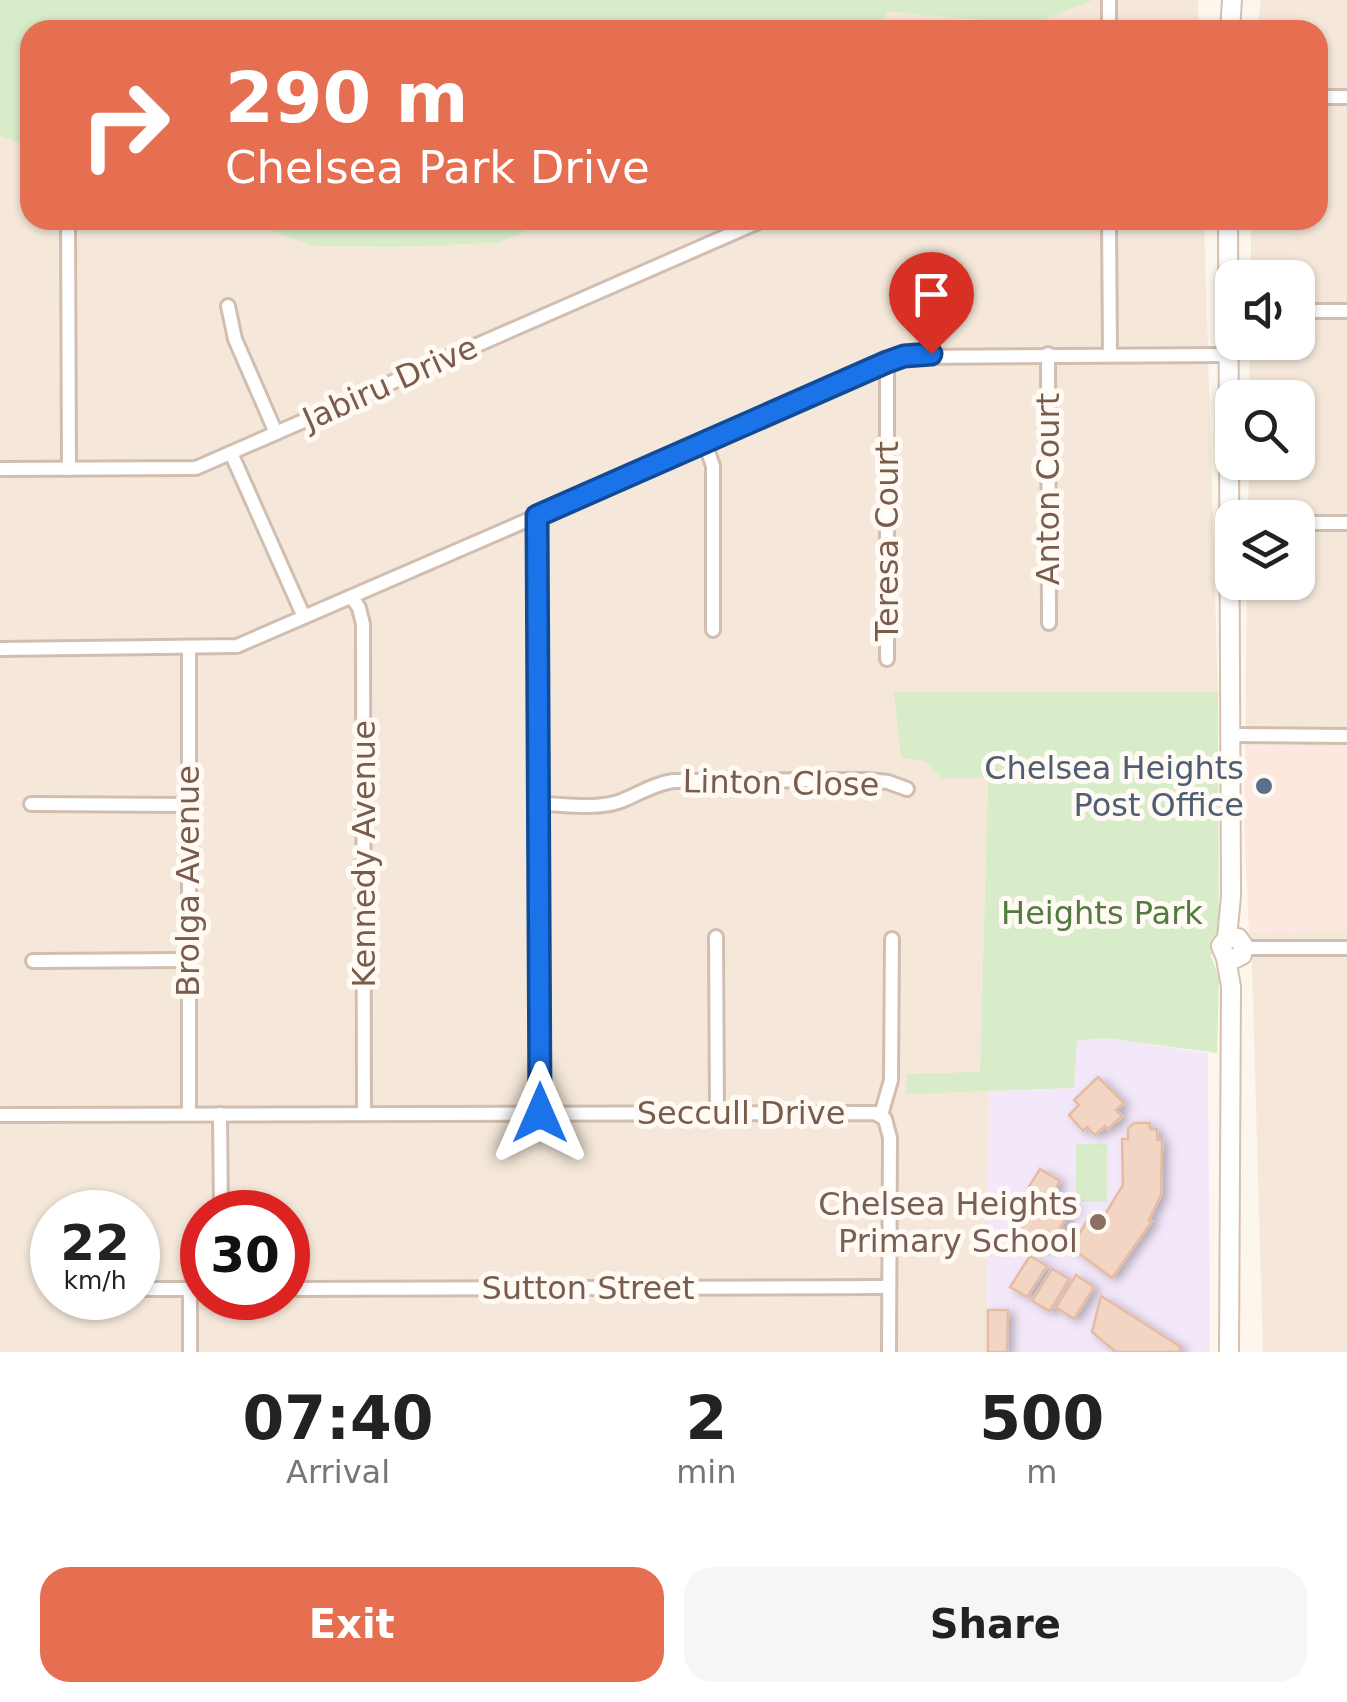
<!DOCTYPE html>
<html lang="en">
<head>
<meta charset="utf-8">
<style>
	:root { --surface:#fff; --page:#f6f6f6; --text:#222; --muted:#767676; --accent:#e76f51 }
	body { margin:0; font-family:"DejaVu Sans",sans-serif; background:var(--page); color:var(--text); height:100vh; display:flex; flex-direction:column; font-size:38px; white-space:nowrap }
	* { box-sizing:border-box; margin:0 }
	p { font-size:32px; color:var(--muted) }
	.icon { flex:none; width:55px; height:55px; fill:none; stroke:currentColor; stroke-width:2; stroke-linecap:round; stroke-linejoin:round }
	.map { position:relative; height:1352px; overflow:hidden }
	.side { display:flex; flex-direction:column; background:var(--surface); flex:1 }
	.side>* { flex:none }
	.hud { position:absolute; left:20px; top:20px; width:1308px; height:210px; border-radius:30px; box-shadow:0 2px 8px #0004; background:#e76f51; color:#fff; overflow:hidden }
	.fabs { position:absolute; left:1215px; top:260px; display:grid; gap:20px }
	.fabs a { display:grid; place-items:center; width:100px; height:100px; border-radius:20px; background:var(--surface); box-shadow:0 2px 8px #0004; font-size:50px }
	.speed { position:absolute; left:30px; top:1190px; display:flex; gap:20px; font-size:50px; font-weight:700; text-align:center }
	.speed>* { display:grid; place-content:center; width:130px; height:130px; border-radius:50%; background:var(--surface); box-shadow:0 2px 8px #0004; line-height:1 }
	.speed small { font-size:25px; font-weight:400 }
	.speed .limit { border:15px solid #d22; background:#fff; color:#111 }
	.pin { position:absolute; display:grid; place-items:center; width:85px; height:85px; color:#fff; margin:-102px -42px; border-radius:50% 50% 50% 0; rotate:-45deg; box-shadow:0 0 10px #0007 }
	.pin .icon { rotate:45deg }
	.me { position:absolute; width:110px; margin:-55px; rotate:0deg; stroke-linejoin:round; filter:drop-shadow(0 0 8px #0008) }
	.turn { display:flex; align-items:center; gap:35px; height:210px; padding:0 40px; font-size:45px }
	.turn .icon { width:130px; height:130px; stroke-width:2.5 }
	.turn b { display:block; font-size:70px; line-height:85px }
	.eta { display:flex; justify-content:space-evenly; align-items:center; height:170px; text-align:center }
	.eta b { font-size:60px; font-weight:700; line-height:70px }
	.action { display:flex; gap:20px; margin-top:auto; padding:20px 40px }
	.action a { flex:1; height:115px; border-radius:30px; background:var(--accent); color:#fff; font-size:40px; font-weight:700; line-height:115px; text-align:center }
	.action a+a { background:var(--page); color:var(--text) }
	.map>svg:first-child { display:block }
	.residential { fill:#f5e8da; fill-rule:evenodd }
	.commercial { fill:#fde8e0 }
	.education { fill:#f3e8fa }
	.green { fill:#d8ecc9 }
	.building { fill:#f3d5c3; stroke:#e6bba3; stroke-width:2.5; filter:url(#shadow) }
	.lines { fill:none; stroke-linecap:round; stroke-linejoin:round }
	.street-casing { stroke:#d1beb0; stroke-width:18 }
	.secondary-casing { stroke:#d6c0b0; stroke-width:22 }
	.street { stroke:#fff; stroke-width:12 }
	.secondary { stroke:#fff; stroke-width:18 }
	.route-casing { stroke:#114b97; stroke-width:25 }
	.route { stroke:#1a73e8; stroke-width:18 }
	.service-dot { fill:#5c6f8a; stroke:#fffaf3; stroke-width:4 }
	.education-dot { fill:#8d6e63; stroke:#fffaf3; stroke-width:4 }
	.labels { text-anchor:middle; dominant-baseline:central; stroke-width:10; stroke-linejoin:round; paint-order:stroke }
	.street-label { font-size:32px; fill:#7a5c4d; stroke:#fffaf3 }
	.service-label { font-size:32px; fill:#4e5e75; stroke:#fffaf3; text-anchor:end }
	.park-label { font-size:32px; fill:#537a41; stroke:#fffaf3 }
	.education-label { font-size:32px; fill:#785e54; stroke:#fffaf3; text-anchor:end }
</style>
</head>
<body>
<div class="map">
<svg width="1347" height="1352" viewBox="0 0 1347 1352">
	<defs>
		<filter id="shadow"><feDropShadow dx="5.5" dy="3" stdDeviation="5" flood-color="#0004"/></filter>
	</defs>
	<rect width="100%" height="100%" fill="#fdf6ec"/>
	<!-- residential -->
	<g class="residential">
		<path d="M1094,0H1198L1199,30H875L888,12L1032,24Z"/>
		<path d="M1261,0H1347V748L1245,746L1247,583L1298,582V518L1248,517L1249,463L1298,462V398L1249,397L1250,343L1298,342V278L1251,277V220H1318V30H1257Z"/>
		<path d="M0,136L30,147V220H242L314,246L395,247L498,243L551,220H1204L1218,692H894L925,761L941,778L988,777L980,1073L908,1074L906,1093L989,1091L987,1352H0ZM52,1212H138V1298H52ZM202,1212H288V1298H202Z"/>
		<path d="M1347,929V1352H1263L1252,965L1249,932Z"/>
	</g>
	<!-- commercial -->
	<path class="commercial" d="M1245,746L1347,748V929L1249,932L1244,826Z"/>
	<!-- education -->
	<path class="education" d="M1105,1038L1208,1053L1210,1352H987L989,1091L1074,1088L1076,1041Z"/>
	<!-- green -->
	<g class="green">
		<path d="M0,0H1094L1032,24L888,12L875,30H30V147L0,136Z"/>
		<path d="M242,220H551L498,243L395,247L314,246Z"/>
		<path d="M894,692H1218L1219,935L1211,956L1219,978L1217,1053L1105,1038L1077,1041L1074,1088L906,1094L907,1074L980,1072L988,778H941L925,761L901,758Z"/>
		<rect x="1076" y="1144" width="31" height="58"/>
	</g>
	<!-- building -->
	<g class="building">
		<path d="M1098,1077L1124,1103L1116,1110L1122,1116L1108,1129L1105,1126L1095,1135L1087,1127L1083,1131L1069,1115L1079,1105L1074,1100Z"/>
		<path d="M1134,1123H1150V1129H1157V1140H1162L1161,1195L1149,1220L1152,1221L1112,1278L1072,1248L1087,1220L1098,1226L1123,1185L1122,1139H1128V1128Z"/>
		<path d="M1040,1169L1060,1181L1053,1192L1075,1205L1060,1228L1064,1230L1058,1240L1054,1238L1047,1250L1011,1228L1019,1214L1016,1212L1033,1191L1028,1188Z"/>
		<path d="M1030,1256L1047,1266L1027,1297L1010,1287Z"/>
		<path d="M1052,1269L1069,1279L1050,1311L1032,1301Z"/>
		<path d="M1076,1275L1094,1287L1074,1319L1056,1307Z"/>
		<path d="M1101,1296L1181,1347L1179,1352H1116L1092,1332Z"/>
		<path d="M988,1310H1008L1007,1352H988Z"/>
	</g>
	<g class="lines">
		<defs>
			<g id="street">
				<path d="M1109,0V30"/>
				<path d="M1318,97H1347"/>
				<path d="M68,220L69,469"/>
				<path d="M1109,220L1110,354"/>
				<path d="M228,306L235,339L276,433"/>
				<path d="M1298,311H1347"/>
				<path d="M1048,354L1049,623"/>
				<path d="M887,363V659"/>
				<path d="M705,443L713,466V630"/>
				<path d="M231,453L304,617"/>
				<path d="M0,469L196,468L763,220"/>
				<path d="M537,516L540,1113"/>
				<path d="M1298,523H1347"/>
				<path d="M352,597L359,608L363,624L364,1113"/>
				<path d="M0,649L237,646L904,357L1229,355"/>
				<path d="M1229,735L1347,736"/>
				<path d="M31,804L188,805"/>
				<path d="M539,804C564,804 597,810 621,801C639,794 653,784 673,781L868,780L888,782L907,789"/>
				<path d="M716,937L717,1114"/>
				<path d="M1244,948H1347"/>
				<path d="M33,961L188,960"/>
				<path d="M189,1114V648"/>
				<path d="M220,1114L221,1212"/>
				<path d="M0,1115L875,1113L885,1119L890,1138L889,1352"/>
				<path d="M881,1115L891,1080L892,939"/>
				<path d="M138,1289H202"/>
				<path d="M190,1289V1352"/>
				<path d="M288,1289L889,1287"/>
			</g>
			<g id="secondary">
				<path d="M1230,30L1232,0"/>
				<path d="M1227,938L1231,896L1228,220"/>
				<path d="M1226,958L1234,959L1242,955L1243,945L1238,938H1227L1221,946L1226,958L1231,987L1229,1352"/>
			</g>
		</defs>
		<!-- street casing -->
		<use href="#street" class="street-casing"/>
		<!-- secondary casing -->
		<use href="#secondary" class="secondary-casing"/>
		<!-- street -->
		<use href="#street" class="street"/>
		<!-- secondary -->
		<use href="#secondary" class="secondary"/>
	</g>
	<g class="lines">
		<defs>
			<path id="route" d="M540,1113L537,516L887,362L904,356L931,354"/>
		</defs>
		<!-- route casing -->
		<use href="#route" class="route-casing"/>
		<!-- route -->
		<use href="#route" class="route"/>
	</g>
	<!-- markers -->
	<circle class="service-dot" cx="1264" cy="786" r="10"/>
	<circle class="education-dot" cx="1098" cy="1222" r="10"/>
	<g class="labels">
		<!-- street labels -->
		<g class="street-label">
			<text transform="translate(390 383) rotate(-24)">Jabiru Drive</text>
			<text transform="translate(1048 489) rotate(-90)">Anton Court</text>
			<text transform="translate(887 541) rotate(-90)">Teresa Court</text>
			<text transform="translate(781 783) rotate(1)">Linton Close</text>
			<text transform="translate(364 854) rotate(-90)">Kennedy Avenue</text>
			<text transform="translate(188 881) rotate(-90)">Brolga Avenue</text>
			<text x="741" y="1113">Seccull Drive</text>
			<text x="588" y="1288">Sutton Street</text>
		</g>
		<!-- service labels -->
		<g class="service-label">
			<text x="1244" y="768">Chelsea Heights<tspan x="1244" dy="37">Post Office</tspan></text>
		</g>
		<!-- park labels -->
		<g class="park-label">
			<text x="1102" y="913">Heights Park</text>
		</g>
		<!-- education labels -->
		<g class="education-label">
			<text x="1078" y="1204">Chelsea Heights<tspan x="1078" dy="37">Primary School</tspan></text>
		</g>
	</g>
</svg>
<div class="fabs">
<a><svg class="icon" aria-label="sound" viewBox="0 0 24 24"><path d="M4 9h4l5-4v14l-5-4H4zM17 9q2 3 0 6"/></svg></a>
<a><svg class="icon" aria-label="search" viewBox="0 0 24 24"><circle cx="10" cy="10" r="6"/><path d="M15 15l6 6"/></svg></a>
<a><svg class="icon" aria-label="layers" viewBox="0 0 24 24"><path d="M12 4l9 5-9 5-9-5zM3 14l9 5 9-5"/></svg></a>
</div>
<div class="speed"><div>22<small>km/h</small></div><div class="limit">30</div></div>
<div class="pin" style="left:931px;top:354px;background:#d93025"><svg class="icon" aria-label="arrive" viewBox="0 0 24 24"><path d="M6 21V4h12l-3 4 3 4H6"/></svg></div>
<svg class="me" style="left:540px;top:1113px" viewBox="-20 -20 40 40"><path d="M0-17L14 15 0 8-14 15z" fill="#1a73e8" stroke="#fff" stroke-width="4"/></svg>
<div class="hud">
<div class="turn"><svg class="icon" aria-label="right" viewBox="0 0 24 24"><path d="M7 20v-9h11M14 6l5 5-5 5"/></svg><div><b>290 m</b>Chelsea Park Drive</div></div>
</div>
</div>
<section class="side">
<div class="eta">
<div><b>07:40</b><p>Arrival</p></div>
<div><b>2</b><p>min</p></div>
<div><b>500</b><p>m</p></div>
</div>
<div class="action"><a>Exit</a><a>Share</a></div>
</section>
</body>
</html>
